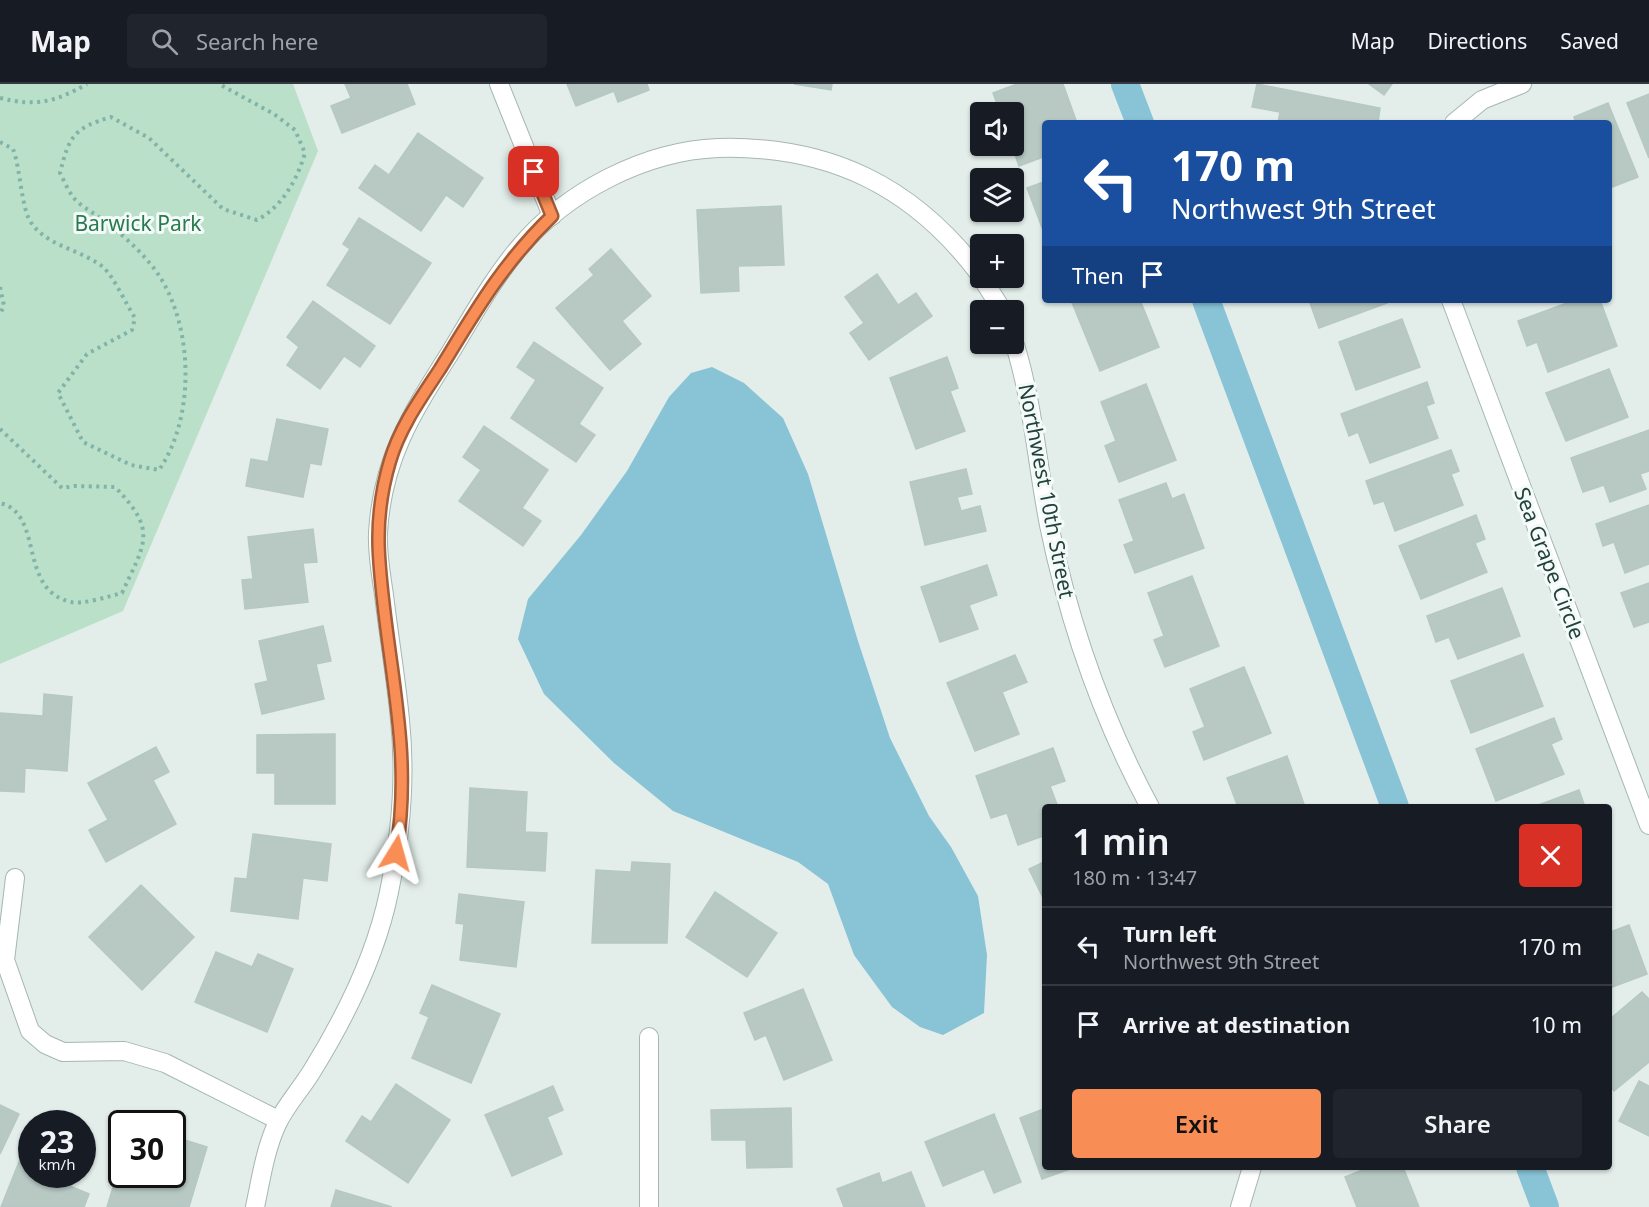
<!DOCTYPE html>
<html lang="en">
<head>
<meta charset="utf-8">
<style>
	:root { --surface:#171b24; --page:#20242c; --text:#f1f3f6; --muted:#9ea1a6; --line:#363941; --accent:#f98d56 }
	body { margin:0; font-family:"Noto Sans",sans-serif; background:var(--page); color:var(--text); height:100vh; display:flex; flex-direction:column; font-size:22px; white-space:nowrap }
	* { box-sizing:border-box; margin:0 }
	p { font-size:20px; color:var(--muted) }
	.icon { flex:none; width:33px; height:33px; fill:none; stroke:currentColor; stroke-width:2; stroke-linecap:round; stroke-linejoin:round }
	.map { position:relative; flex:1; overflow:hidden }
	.details { position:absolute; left:1042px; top:720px; width:570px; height:366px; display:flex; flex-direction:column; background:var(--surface); border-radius:6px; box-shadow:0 2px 4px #0004 }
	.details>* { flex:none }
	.guide { position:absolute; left:1042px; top:36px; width:570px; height:183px; border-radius:6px; box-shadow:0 2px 4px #0004; background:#1a4fa0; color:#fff; overflow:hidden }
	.fabs { position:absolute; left:970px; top:18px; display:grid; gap:12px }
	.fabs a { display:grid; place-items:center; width:54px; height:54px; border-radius:6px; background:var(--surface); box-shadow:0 2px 4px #0004; font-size:30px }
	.speed { position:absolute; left:18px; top:1026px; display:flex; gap:12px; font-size:30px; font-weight:700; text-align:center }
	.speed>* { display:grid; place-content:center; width:78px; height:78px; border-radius:50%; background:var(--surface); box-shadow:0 2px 4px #0004; line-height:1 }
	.speed small { font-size:15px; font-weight:400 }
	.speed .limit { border:3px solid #111; border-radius:9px; background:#fff; color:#111 }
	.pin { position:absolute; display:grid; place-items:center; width:51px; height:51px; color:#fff; margin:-26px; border-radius:12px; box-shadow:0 3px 9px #0006 }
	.me { position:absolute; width:66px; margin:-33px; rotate:8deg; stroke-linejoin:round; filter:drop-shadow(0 0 4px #0008) }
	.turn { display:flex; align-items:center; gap:21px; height:126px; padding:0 30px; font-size:27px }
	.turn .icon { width:78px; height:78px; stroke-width:2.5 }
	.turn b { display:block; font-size:42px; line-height:51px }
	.then { display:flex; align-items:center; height:57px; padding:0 30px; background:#0003; gap:12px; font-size:22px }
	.round { display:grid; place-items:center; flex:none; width:63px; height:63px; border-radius:6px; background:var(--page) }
	.headline { display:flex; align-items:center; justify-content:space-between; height:102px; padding:0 30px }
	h1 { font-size:36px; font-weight:600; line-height:45px }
	.primary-button { display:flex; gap:12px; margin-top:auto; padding:12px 30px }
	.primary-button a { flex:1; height:69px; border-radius:6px; background:var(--accent); color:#111; font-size:24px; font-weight:600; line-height:69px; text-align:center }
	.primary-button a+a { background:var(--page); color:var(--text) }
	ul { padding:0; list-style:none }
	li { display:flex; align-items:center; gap:18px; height:78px; padding:0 30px; border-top:2px solid var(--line) }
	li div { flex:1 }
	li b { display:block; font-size:22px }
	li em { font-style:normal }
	header { display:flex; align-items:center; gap:36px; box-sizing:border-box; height:84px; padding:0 30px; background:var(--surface); border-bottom:2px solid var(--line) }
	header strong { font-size:28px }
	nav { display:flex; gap:33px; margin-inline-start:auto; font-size:21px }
	.search { width:420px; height:54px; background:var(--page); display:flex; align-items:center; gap:15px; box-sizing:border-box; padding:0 21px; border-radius:6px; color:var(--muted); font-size:22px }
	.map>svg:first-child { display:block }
	.green { fill:#bbe0c9 }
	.water { fill:#89c3d6 }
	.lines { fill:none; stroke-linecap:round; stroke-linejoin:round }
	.canal { stroke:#89c3d6; stroke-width:28 }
	.building { fill:#b8c9c4; stroke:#b5c8c2; stroke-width:1.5 }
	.street-casing { stroke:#a5b7b2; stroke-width:20 }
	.path { stroke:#82b3a8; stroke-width:4; stroke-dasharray:3 4.5; stroke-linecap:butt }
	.street { stroke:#fff; stroke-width:18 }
	.route-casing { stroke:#a25c38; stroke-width:15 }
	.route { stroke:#f98d56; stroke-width:10 }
	.labels { text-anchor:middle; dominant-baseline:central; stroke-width:6; stroke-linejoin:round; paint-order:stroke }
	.park-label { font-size:21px; fill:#297a50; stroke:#f4faf8 }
	.street-label { font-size:21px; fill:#22413b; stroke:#f4faf8 }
</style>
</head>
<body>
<header>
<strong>Map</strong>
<div class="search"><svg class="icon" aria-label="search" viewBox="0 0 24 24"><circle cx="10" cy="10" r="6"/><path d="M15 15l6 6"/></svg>Search here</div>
<nav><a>Map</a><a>Directions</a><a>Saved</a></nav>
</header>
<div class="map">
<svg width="1649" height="1123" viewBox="0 0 1649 1123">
	<rect width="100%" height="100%" fill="#e3eeea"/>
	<!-- green -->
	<path class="green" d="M0,0H293L318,67L123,527L0,580Z"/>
	<!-- water -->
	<path class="water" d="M712,283L744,299L783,334L808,390L858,557L890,654L929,732L951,763L978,812L987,871L984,929L943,951L920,943L892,923L854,871L828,800L798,778L673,727L614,679L544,610L518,555L528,515L581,451L627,387L669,313L691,289Z"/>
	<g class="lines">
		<!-- canal -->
		<g class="canal">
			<path d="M1125,0L1140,39"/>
			<path d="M1206,216L1395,723"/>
			<path d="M1530,1083L1545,1123"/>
		</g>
	</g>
	<!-- building -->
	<g class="building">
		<path d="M345,0H407L415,20L342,49L331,22L351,14Z"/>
		<path d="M567,0H647L649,6L618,18L614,7L576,22Z"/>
		<path d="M794,0H832L831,6Z"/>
		<path d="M1017,0H1063L1077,39H1046V72L1019,82L1012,62H1014V28H1000L993,9Z"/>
		<path d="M1257,0L1380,24L1378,39H1278L1280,28L1252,23Z"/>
		<path d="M1369,0H1392L1384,11Z"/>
		<path d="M1649,10V74L1627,19Z"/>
		<path d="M1608,19L1638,93L1610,104V39H1576L1574,33Z"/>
		<path d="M418,49L483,94L463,123L446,111L421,147L359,104L375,81L389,91Z"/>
		<path d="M1046,97V154L1027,104Z"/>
		<path d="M781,122L784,181L738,182L739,207L701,209L697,126Z"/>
		<path d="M359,134L431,179L390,240L327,201L350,165L343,160Z"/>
		<path d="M611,165L651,212L622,237L641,260L610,286L556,224L594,191L589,185Z"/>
		<path d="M877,190L898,221L916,209L932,232L869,276L850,249L864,239L845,213Z"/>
		<path d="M1071,216H1140L1159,263L1100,287Z"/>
		<path d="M1309,216H1386L1387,219L1319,244Z"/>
		<path d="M1575,216H1600L1617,262L1548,288L1537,258L1527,262L1518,237Z"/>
		<path d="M313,217L375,262L360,283L344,272L320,305L287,281L299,263L287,253Z"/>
		<path d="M1402,235L1420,283L1356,306L1339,258Z"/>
		<path d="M534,258L603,304L579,340L595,351L576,378L511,334L536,296L517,283Z"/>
		<path d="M947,273L958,304L950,307L965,347L916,365L890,294Z"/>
		<path d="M1609,285L1628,333L1566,357L1546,309Z"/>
		<path d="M1427,298L1434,319L1426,322L1438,354L1370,379L1358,348L1349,352L1341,330Z"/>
		<path d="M1146,300L1176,376L1119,398L1105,362L1116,357L1101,318Z"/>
		<path d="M277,335L328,345L321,381L310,379L303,413L246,402L251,375L268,378Z"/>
		<path d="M484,342L548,386L522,424L541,437L523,462L459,417L481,386L463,373Z"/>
		<path d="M1649,346V387L1640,390L1646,405L1610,418L1604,401L1583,408L1571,374Z"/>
		<path d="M1451,366L1459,387L1451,390L1463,421L1395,447L1384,417L1374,420L1366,397Z"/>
		<path d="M966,385L972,410L957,413L961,427L980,422L986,447L925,461L910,398Z"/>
		<path d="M1166,399L1172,415L1184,410L1204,464L1135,489L1124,461L1134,457L1119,416Z"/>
		<path d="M1649,421V480L1625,489L1614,458L1603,462L1596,440Z"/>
		<path d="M1476,431L1485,455L1475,459L1487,488L1421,515L1399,462Z"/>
		<path d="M313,445L317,478L303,479L308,518L245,525L242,496L253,495L248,453Z"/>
		<path d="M987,481L997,511L969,521L978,545L940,558L921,503Z"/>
		<path d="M1192,492L1219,562L1165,583L1154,556L1164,552L1148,509Z"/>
		<path d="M1649,499V538L1634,543L1621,509Z"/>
		<path d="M1502,504L1520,552L1458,575L1449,553L1436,558L1427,532Z"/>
		<path d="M323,542L331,577L316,580L324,615L262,630L255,600L268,597L259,557Z"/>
		<path d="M1523,570L1543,622L1471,649L1451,597Z"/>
		<path d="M1015,571L1027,598L1002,608L1019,650L975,667L947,599Z"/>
		<path d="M1244,583L1271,649L1204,676L1193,648L1205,643L1190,605Z"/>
		<path d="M44,610L72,613L67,687L25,684L24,708L0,707V629L43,632Z"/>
		<path d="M1554,634L1562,655L1551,660L1564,690L1496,717L1476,665Z"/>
		<path d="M335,650V720H275V689H257V651Z"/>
		<path d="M156,663L169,688L153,696L176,740L106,778L89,746L108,736L88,699Z"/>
		<path d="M1053,664L1065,697L1050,702L1058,723H1046V751L1018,761L1007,729L991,734L976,692Z"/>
		<path d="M1287,672L1305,723H1238L1227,694Z"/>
		<path d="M470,704L527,708L525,748L547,749L545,787L467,783Z"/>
		<path d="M1579,706L1585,723H1533Z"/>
		<path d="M253,750L331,760L327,797L303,794L298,835L231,827L235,794L247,795Z"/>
		<path d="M1046,777V820L1029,785Z"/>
		<path d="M632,778L670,780L667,859H592L596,786L631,788Z"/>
		<path d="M141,801L194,853L142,906L89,853Z"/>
		<path d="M715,808L777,849L747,893L686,853Z"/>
		<path d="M459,810L524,818L516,883L460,876L464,840L456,839Z"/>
		<path d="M1629,841L1647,890L1610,904V848Z"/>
		<path d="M216,868L252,883L258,870L293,885L267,948L195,918Z"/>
		<path d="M432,901L500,930L471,999L412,974L429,933L420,929Z"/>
		<path d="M803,905L832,976L784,996L766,951L755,956L744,929Z"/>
		<path d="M1642,908L1649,915V978L1614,1007L1610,1001V935Z"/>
		<path d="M1639,997L1649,1002V1052L1619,1037Z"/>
		<path d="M396,1000L450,1036L408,1099L346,1057L362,1032L371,1038Z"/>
		<path d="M553,1002L563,1026L547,1033L562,1070L512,1092L485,1031Z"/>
		<path d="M0,1021L19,1030L0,1070Z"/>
		<path d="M791,1024L792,1083L747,1084L746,1056H712L711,1026Z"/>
		<path d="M1046,1024V1083L1070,1085L1042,1095L1020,1034Z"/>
		<path d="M994,1030L1021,1098L994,1109L984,1085L943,1102L925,1058Z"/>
		<path d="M172,1052L207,1063L189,1123H107L122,1074V1090H172Z"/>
		<path d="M27,1058L32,1060V1090H54L53,1095L89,1110L84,1123H1Z"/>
		<path d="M1370,1083H1403L1419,1123H1357L1345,1093Z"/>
		<path d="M911,1088L925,1123H844L837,1105L879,1089L882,1099Z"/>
		<path d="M336,1106L392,1123H331Z"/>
	</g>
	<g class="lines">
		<defs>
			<g id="street">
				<path d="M499,0L552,132"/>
				<path d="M1454,39L1482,16L1522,0"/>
				<path d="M982,194L1002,226"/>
				<path d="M1451,216L1649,741"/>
				<path d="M1014,258C1033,317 1037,380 1049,441C1069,538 1103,636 1150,723"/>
				<path d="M15,794L5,876L30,947L45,960L63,968L124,967L165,979L278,1036"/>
				<path d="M255,1123C261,1095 265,1066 277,1040C286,1021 301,1005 312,987C346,932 376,872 389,808C401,751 406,694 400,636C396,594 389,553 384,511C381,490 377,470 378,449C382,375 412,329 450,269C472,233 492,196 519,164C566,108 644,67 718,64C829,61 914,102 981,192"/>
				<path d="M649,1123V953"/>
				<path d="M1240,1123L1252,1083"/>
			</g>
		</defs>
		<!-- street casing -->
		<use href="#street" class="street-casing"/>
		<!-- path -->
		<g class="path">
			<path d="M0,14C36,23 55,18 87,0"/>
			<path d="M0,58L13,65C21,86 21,126 32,140C49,163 82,166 103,183C114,193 126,220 135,234L132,246L87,270L58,309L83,358L131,381L159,386C198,330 194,227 147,176C135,162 120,149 106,138C96,130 81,123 73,113C68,106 64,97 60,89C69,52 74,44 111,33L149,54L223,125L257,136C282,123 297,96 305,69L295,46L274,30L219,0"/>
			<path d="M0,203L4,222L0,230"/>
			<path d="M0,345L62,404L75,402L115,403C158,447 145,459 122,509C110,512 82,521 71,518C17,506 45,430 0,419"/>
		</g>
		<!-- street -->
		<use href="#street" class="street"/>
	</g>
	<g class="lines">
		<defs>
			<path id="route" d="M396,769C414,662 385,575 379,471C377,439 381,407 390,377C400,343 421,314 440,285C475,228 503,179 552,132L534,88"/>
		</defs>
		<!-- route casing -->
		<use href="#route" class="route-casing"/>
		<!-- route -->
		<use href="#route" class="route"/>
	</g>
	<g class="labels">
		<!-- park labels -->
		<g class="park-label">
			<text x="138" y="139">Barwick Park</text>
		</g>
		<!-- street labels -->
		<g class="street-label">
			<text transform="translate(1047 407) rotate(79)">Northwest 10th Street</text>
			<text transform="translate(1550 479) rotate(69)">Sea Grape Circle</text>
		</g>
	</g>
</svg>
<div class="fabs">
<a><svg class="icon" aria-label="sound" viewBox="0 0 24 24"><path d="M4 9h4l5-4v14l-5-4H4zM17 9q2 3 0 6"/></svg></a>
<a><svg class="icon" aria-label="layers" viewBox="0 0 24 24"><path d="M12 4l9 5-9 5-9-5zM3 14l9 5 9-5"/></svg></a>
<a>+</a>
<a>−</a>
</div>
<div class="speed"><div>23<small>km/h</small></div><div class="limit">30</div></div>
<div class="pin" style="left:534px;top:88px;background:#d93025"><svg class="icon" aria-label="arrive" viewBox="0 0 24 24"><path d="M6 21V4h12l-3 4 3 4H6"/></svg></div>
<svg class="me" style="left:396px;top:769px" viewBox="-20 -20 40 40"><path d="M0-17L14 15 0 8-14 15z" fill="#f98d56" stroke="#fff" stroke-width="4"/></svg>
<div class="guide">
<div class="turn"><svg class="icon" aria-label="left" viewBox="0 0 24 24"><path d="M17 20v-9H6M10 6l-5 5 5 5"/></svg><div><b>170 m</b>Northwest 9th Street</div></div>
<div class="then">Then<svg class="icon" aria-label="arrive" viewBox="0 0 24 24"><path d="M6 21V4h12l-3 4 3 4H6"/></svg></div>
</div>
<section class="details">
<div class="headline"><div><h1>1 min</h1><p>180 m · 13:47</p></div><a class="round" style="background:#d93025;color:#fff"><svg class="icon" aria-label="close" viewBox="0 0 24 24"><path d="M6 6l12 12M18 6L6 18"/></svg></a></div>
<ul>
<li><svg class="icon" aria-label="left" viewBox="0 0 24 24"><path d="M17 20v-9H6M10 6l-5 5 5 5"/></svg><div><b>Turn left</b><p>Northwest 9th Street</p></div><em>170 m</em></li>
<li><svg class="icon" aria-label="arrive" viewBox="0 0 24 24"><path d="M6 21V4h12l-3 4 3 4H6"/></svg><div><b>Arrive at destination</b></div><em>10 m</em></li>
</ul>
<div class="primary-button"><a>Exit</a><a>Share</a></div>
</section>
</div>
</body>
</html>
